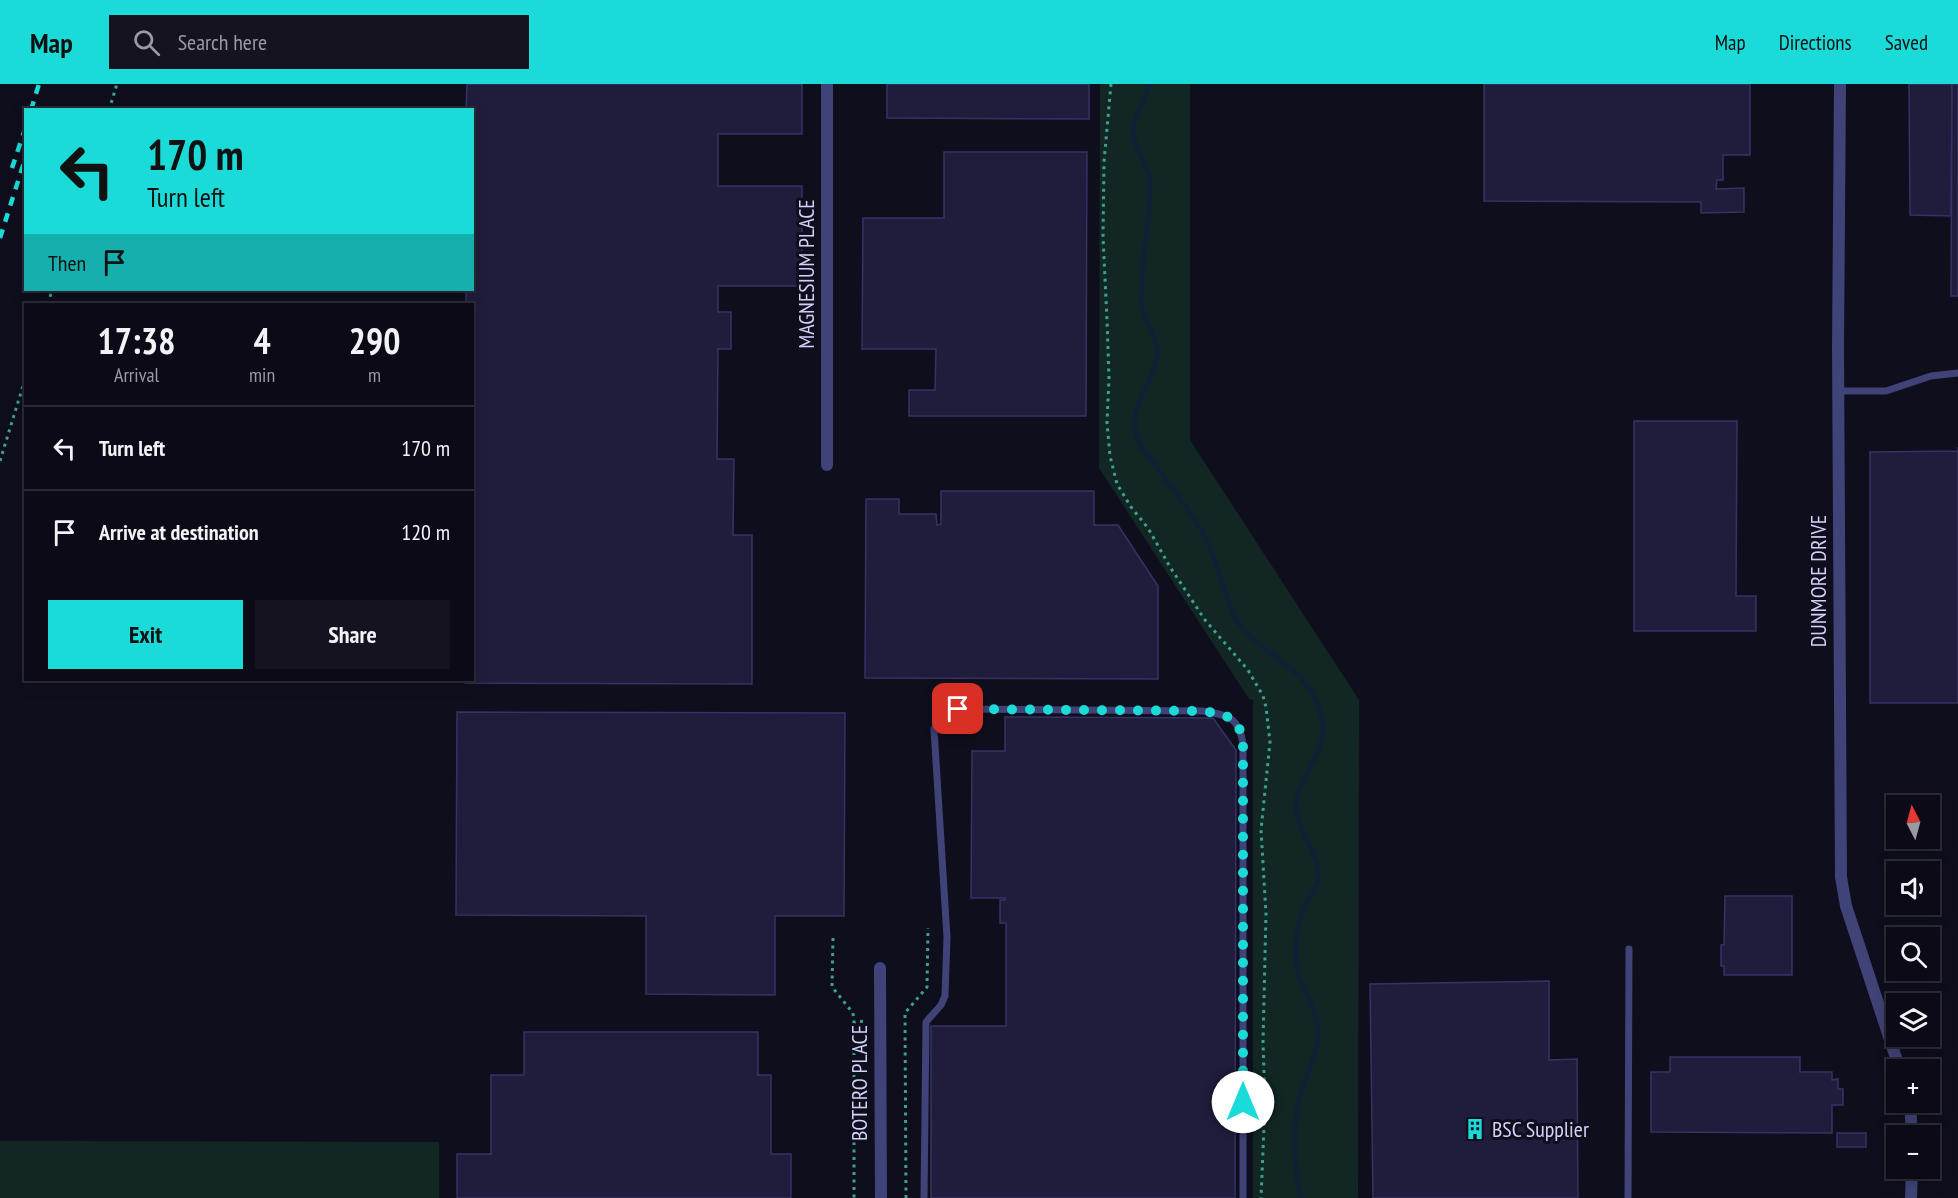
<!DOCTYPE html>
<html lang="en">
<head>
<meta charset="utf-8">
<style>
	:root { --surface:#0b0a16; --page:#14131f; --text:#f1f3f6; --muted:#9a9aa1; --line:#2b2b35; --accent:#1bdbd9 }
	body { margin:0; font-family:"PT Sans Narrow",sans-serif; background:var(--page); color:var(--text); height:100vh; display:flex; flex-direction:column; font-size:22px; white-space:nowrap }
	* { box-sizing:border-box; margin:0 }
	p { font-size:20px; color:var(--muted) }
	.icon { flex:none; width:33px; height:33px; fill:none; stroke:currentColor; stroke-width:2; stroke-linecap:round; stroke-linejoin:round }
	.map { position:relative; flex:1; overflow:hidden }
	.side { position:absolute; left:24px; top:219px; width:450px; height:378px; display:flex; flex-direction:column; background:var(--surface); border-radius:0px; box-shadow:0 3px 15px #0003,0 0 0 2px var(--line) }
	.side>* { flex:none }
	.banner { position:absolute; left:24px; top:24px; width:450px; height:183px; border-radius:0px; box-shadow:0 3px 15px #0003,0 0 0 2px var(--line); background:#1bdbd9; color:#111; overflow:hidden }
	.needle { width:39px; rotate:354deg }
	.buttons { position:absolute; left:1886px; top:711px; display:grid; gap:12px }
	.buttons a { display:grid; place-items:center; width:54px; height:54px; border-radius:0px; background:var(--surface); box-shadow:0 3px 15px #0003,0 0 0 2px var(--line); font-size:30px }
	.pin { position:absolute; display:grid; place-items:center; width:51px; height:51px; color:#fff; margin:-26px; border-radius:12px; box-shadow:0 3px 9px #0006 }
	.me { position:absolute; width:66px; margin:-33px; rotate:0deg; stroke-linejoin:round; filter:drop-shadow(0 0 4px #0008) }
	.turn { display:flex; align-items:center; gap:21px; height:126px; padding:0 24px; font-size:27px }
	.turn .icon { width:78px; height:78px; stroke-width:2.5 }
	.turn b { display:block; font-size:42px; line-height:51px }
	.then { display:flex; align-items:center; height:57px; padding:0 24px; background:#0003; gap:12px; font-size:22px }
	.eta { display:flex; justify-content:space-evenly; align-items:center; height:102px; text-align:center }
	.eta b { font-size:36px; font-weight:700; line-height:42px }
	.button { display:flex; gap:12px; margin-top:auto; padding:12px 24px }
	.button a { flex:1; height:69px; border-radius:0px; background:var(--accent); color:#111; font-size:24px; font-weight:700; line-height:69px; text-align:center }
	.button a+a { background:var(--page); color:var(--text) }
	ul { padding:0; list-style:none }
	li { display:flex; align-items:center; gap:18px; height:84px; padding:0 24px; border-top:2px solid var(--line) }
	li div { flex:1 }
	li b { display:block; font-size:22px }
	li em { font-style:normal }
	header { display:flex; align-items:center; gap:36px; box-sizing:border-box; height:84px; padding:0 30px; background:var(--accent); color:#111 }
	header strong { font-size:28px }
	nav { display:flex; gap:33px; margin-inline-start:auto; font-size:21px }
	.search { width:420px; height:54px; background:var(--page); display:flex; align-items:center; gap:15px; box-sizing:border-box; padding:0 21px; border-radius:0px; color:var(--muted); font-size:22px }
	.map>svg:first-child { display:block }
	.green { fill:#122724 }
	.lines { fill:none; stroke-linecap:round; stroke-linejoin:round }
	.stream { stroke:#0e2136; stroke-width:4.5 }
	.building { fill:#201d3c; stroke:#363265; stroke-width:1.5 }
	.path { stroke:#3ba291; stroke-width:3; stroke-dasharray:3 4.5; stroke-linecap:butt }
	.lane { stroke:#3f4377; stroke-width:7 }
	.street { stroke:#3f4377; stroke-width:12 }
	.rail { stroke:#1bdbd9; stroke-width:4.5; stroke-dasharray:9 8; stroke-linecap:butt }
	.route { stroke:#1bdbd9; stroke-width:10; stroke-dasharray:0 18 }
	.labels { text-anchor:middle; dominant-baseline:central; stroke-width:6; stroke-linejoin:round; paint-order:stroke }
	.street-label { font-size:22px; fill:#d1d1f9; stroke:#0f0e1d }
	.poi-label { font-size:22px; fill:#d1d1f9; stroke:#0f0e1d; text-anchor:start }
</style>
</head>
<body>
<header>
<strong>Map</strong>
<div class="search"><svg class="icon" aria-label="search" viewBox="0 0 24 24"><circle cx="10" cy="10" r="6"/><path d="M15 15l6 6"/></svg>Search here</div>
<nav><a>Map</a><a>Directions</a><a>Saved</a></nav>
</header>
<div class="map">
<svg width="1958" height="1114" viewBox="0 0 1958 1114">
	<rect width="100%" height="100%" fill="#0f0e1d"/>
	<!-- green -->
	<g class="green">
		<path d="M1100,0H1190V356L1359,616L1358,1114H1253V616L1249,615L1099,384Z"/>
		<path d="M0,1057L439,1058V1114H0Z"/>
	</g>
	<g class="lines">
		<!-- stream -->
		<path class="stream" d="M1150,0C1145,14 1134,31 1133,45C1132,65 1149,78 1150,97C1152,131 1142,165 1142,200C1142,207 1140,217 1142,224C1145,238 1155,250 1157,264C1160,293 1130,316 1135,346C1138,361 1147,370 1156,382C1171,403 1188,424 1202,447C1215,470 1220,496 1230,521C1232,526 1234,533 1237,537C1264,575 1308,581 1321,630C1332,668 1297,688 1296,722C1295,744 1322,771 1318,797C1316,806 1308,816 1304,824C1296,844 1294,863 1297,884C1300,907 1320,925 1318,953C1317,971 1307,989 1302,1005C1292,1036 1293,1083 1301,1114"/>
	</g>
	<!-- building -->
	<g class="building">
		<path d="M467,0H802V50H718V102H802V202H718V228H731V265H718L717,375H734L733,451H752V600L465,599V596H472V220H466V206H472V26H466Z"/>
		<path d="M887,0H1089V35L887,34Z"/>
		<path d="M1484,0H1750V71H1723V96H1717L1716,105L1744,104V128L1701,129V118L1484,117Z"/>
		<path d="M1909,0H1952L1951,132L1910,131Z"/>
		<path d="M1952,0H1958V212H1951Z"/>
		<path d="M944,68H1087L1086,332H909V306H935L936,265H862L863,134H944Z"/>
		<path d="M1634,337H1737L1736,512H1756V547H1634Z"/>
		<path d="M1958,363V619H1870V368L1958,367Z"/>
		<path d="M941,407H1094V441H1118L1158,502V595L865,594L866,415H899V430H936L937,441L941,440Z"/>
		<path d="M457,628L845,629L844,832H775V911L646,910V832L456,831Z"/>
		<path d="M1005,633L1213,634L1236,666L1235,1114H931V942H1006V839H1000V816H1005V814H971L972,667H1005Z"/>
		<path d="M1725,812H1792V891H1724V882H1721V861H1724Z"/>
		<path d="M1549,897V976L1577,975L1578,1114H1373L1370,900Z"/>
		<path d="M524,948H758V991H771V1070H791V1114H457V1070H491V991H524Z"/>
		<path d="M1670,973H1800V988H1832V996L1838,995V1005H1843V1021H1832V1049L1651,1048V988H1670Z"/>
		<rect x="1837" y="1049" width="29" height="14"/>
	</g>
	<g class="lines">
		<!-- path -->
		<g class="path">
			<path d="M1111,0L1104,78L1103,153L1107,236L1109,294L1107,339L1110,372L1117,400L1131,423L1148,444L1170,483L1205,536L1248,586L1263,612L1266,623L1270,658L1261,746L1266,830L1263,958L1265,1019L1261,1114"/>
			<path d="M109,26L117,0"/>
			<path d="M48,220L52,206"/>
			<path d="M0,377L26,292"/>
			<path d="M833,854L832,903L853,929L854,938L866,937"/>
			<path d="M854,938V1114"/>
			<path d="M906,1114L905,929L927,903L928,844"/>
		</g>
		<!-- lane -->
		<g class="lane">
			<path d="M1838,307H1886L1931,292L1958,289"/>
			<path d="M924,1114L926,938L941,921L945,912L947,853L934,645L944,626L958,625L1203,627C1228,631 1239,633 1243,660V1114"/>
			<path d="M1628,1114L1629,865"/>
		</g>
		<!-- street -->
		<g class="street">
			<path d="M827,0V381"/>
			<path d="M1840,0L1838,264L1841,793L1846,822L1900,986"/>
			<path d="M880,884L881,1114"/>
			<path d="M1910,1018L1912,1052"/>
			<path d="M1911,1114L1912,1084"/>
		</g>
		<!-- rail -->
		<g class="rail">
			<path d="M31,26L39,0"/>
			<path d="M12,84L26,42"/>
			<path d="M0,154L26,72"/>
		</g>
	</g>
	<g class="lines">
		<!-- route -->
		<path class="route" d="M958,625L1203,627C1228,631 1240,633 1243,660V1018"/>
	</g>
	<!-- icons -->
	<defs>
		<symbol id="building-bare" viewBox="-9 -9 18 18"><path d="M-4-6H4V6H1V3H-1V6H-4ZM-2.5-4.3h1.7v1.8h-1.7ZM.8-4.3h1.7v1.8H.8ZM-2.5-1h1.7V.8h-1.7ZM.8-1h1.7V.8H.8Z" fill="#1bdbd9" stroke="#0f0e1d" stroke-width="2.5" paint-order="stroke"/></symbol>
	</defs>
	<g fill-rule="evenodd">
		<use href="#building-bare" x="1460" y="1030" width="30" height="30"/>
	</g>
	<g class="labels">
		<!-- street labels -->
		<g class="street-label">
			<text transform="translate(806 190) rotate(-90)">MAGNESIUM PLACE</text>
			<text transform="translate(1818 497) rotate(-90)">DUNMORE DRIVE</text>
			<text transform="translate(859 999) rotate(-90)">BOTERO PLACE</text>
		</g>
		<!-- poi labels -->
		<g class="poi-label">
			<text x="1492" y="1045">BSC Supplier</text>
		</g>
	</g>
</svg>
<div class="buttons">
<a><svg class="needle" viewBox="-14 -14 28 28"><path d="M0-13l5 13h-10z" fill="#e53935"/><path d="M0 13l5-13h-10z" fill="#9a9aa1"/></svg></a>
<a><svg class="icon" aria-label="sound" viewBox="0 0 24 24"><path d="M4 9h4l5-4v14l-5-4H4zM17 9q2 3 0 6"/></svg></a>
<a><svg class="icon" aria-label="search" viewBox="0 0 24 24"><circle cx="10" cy="10" r="6"/><path d="M15 15l6 6"/></svg></a>
<a><svg class="icon" aria-label="layers" viewBox="0 0 24 24"><path d="M12 4l9 5-9 5-9-5zM3 14l9 5 9-5"/></svg></a>
<a>+</a>
<a>−</a>
</div>
<div class="pin" style="left:958px;top:625px;background:#d93025"><svg class="icon" aria-label="arrive" viewBox="0 0 24 24"><path d="M6 21V4h12l-3 4 3 4H6"/></svg></div>
<svg class="me" style="left:1243px;top:1018px" viewBox="-20 -20 40 40"><circle r="19" fill="#fff"/><path d="M0-13L10 11 0 6-10 11z" fill="#1bdbd9"/></svg>
<div class="banner">
<div class="turn"><svg class="icon" aria-label="left" viewBox="0 0 24 24"><path d="M17 20v-9H6M10 6l-5 5 5 5"/></svg><div><b>170 m</b>Turn left</div></div>
<div class="then">Then<svg class="icon" aria-label="arrive" viewBox="0 0 24 24"><path d="M6 21V4h12l-3 4 3 4H6"/></svg></div>
</div>
<section class="side">
<div class="eta">
<div><b>17:38</b><p>Arrival</p></div>
<div><b>4</b><p>min</p></div>
<div><b>290</b><p>m</p></div>
</div>
<ul>
<li><svg class="icon" aria-label="left" viewBox="0 0 24 24"><path d="M17 20v-9H6M10 6l-5 5 5 5"/></svg><div><b>Turn left</b></div><em>170 m</em></li>
<li><svg class="icon" aria-label="arrive" viewBox="0 0 24 24"><path d="M6 21V4h12l-3 4 3 4H6"/></svg><div><b>Arrive at destination</b></div><em>120 m</em></li>
</ul>
<div class="button"><a>Exit</a><a>Share</a></div>
</section>
</div>
</body>
</html>
